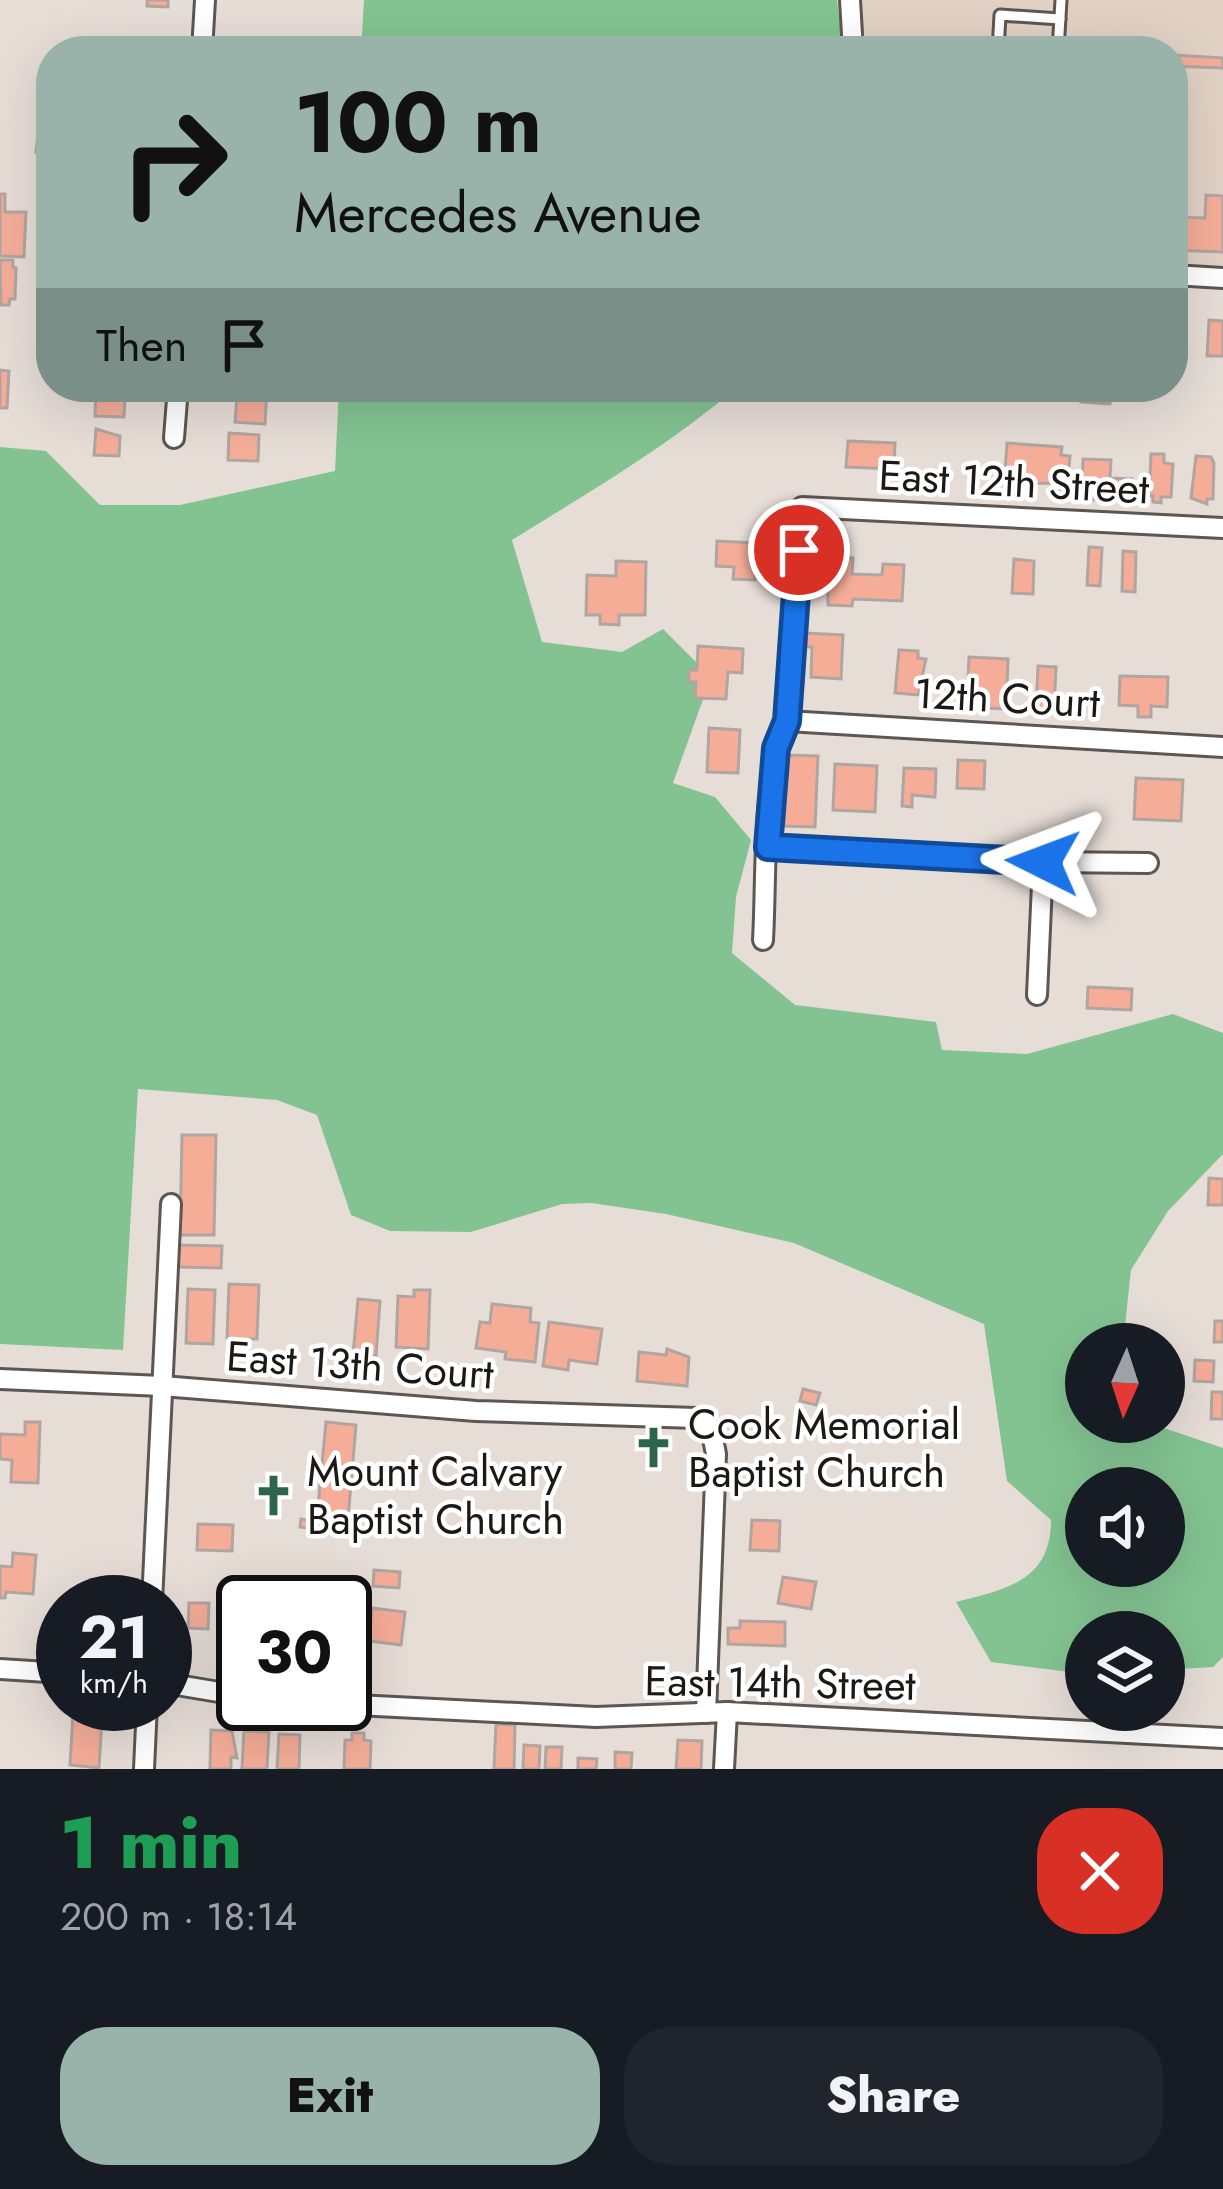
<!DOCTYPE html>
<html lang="en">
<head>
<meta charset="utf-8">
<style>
	:root { --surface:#171b24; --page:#20242c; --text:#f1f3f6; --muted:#9ea1a6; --accent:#99b3aa }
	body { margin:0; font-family:Jost,sans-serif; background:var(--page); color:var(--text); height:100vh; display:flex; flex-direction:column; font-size:45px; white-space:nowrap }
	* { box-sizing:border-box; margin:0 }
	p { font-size:39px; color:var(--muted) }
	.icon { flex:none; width:66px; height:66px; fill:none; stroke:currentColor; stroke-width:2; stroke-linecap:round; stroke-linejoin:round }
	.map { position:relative; height:1769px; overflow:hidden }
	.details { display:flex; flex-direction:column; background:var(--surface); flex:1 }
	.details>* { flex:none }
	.hud { position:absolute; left:36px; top:36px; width:1152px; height:366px; border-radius:48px; box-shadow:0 12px 48px #0002; background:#99b3aa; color:#111; overflow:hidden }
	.needle { width:78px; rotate:183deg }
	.fabs { position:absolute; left:1065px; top:1323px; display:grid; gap:24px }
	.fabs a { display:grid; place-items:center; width:120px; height:120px; border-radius:50%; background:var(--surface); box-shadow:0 12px 48px #0002; font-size:60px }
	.speed { position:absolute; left:36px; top:1575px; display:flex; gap:24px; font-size:60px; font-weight:700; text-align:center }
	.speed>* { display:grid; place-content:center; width:156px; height:156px; border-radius:50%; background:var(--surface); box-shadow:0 12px 48px #0002; line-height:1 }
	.speed small { font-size:30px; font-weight:400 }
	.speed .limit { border:6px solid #111; border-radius:18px; background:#fff; color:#111 }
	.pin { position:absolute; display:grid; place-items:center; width:102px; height:102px; color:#fff; margin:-51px; border:6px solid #fff; border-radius:50%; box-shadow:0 3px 12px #0007 }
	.me { position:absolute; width:132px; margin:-66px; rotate:273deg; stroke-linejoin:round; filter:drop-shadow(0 0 9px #0008) }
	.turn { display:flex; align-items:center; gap:42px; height:252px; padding:0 60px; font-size:54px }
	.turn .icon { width:156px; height:156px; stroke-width:2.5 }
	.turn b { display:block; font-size:84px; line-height:102px }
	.then { display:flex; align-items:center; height:114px; padding:0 60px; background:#0003; gap:24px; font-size:45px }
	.round { display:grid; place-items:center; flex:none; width:126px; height:126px; border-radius:48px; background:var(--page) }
	.summary { display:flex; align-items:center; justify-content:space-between; height:204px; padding:0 60px }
	h1 { font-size:72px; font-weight:800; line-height:90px; color:#1e9e55 }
	.primary-button { display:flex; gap:24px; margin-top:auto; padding:24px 60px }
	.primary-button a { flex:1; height:138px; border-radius:48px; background:var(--accent); color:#111; font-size:48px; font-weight:800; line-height:138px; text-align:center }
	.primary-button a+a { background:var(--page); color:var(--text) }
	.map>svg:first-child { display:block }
	.built { fill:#e1d1c5 }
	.green { fill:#83c391; fill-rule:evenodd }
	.building { fill:#f5ad98; stroke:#b1a5a2; stroke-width:3 }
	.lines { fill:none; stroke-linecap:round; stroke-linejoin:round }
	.service-casing { stroke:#5e5650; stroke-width:15 }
	.minor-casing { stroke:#5e5650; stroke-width:24 }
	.service { stroke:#fff; stroke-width:9 }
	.minor { stroke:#fff; stroke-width:18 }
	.route-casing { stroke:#114b97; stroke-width:30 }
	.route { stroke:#1a73e8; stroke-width:21 }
	.labels { text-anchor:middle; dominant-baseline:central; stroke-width:9; stroke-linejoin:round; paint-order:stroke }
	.street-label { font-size:42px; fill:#1b1815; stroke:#fff }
	.poi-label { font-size:42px; fill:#1b1815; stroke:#fff; text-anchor:start }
</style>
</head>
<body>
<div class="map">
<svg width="1223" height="1769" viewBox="0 0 1223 1769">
	<rect width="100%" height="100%" fill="#e7ddd7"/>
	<!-- built -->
	<path class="built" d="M861,0H1223V269L1173,266V51H863Z"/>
	<!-- green -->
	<g class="green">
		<path d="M364,0H837L843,51H361Z"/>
		<path d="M339,387H737C669,446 589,492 512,540L542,642L622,652L663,629L711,677L673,783L715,797L751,840L736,897L732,953L795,1005L936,1022L942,1050L1027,1054L1173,1014L1223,1033V1154L1168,1211L1131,1270L1123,1344H1086V1422H1146L1223,1448V1657L1213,1667L1164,1670V1632H1086V1674L991,1662L956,1602C1005,1589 1051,1582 1051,1520L1007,1481L984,1324L794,1243L666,1214L591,1203L562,1204L471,1232L390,1231L351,1215L317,1115L277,1100L138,1089L123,1350L0,1344V447L46,451L100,505H180L335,471ZM1086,1488H1164V1566H1086Z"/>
	</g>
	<!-- building -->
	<g class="building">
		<path d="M147,0H168V7L147,6Z"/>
		<path d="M1173,55L1223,58V68L1173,66Z"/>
		<path d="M37,142H51V152H36Z"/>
		<path d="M0,194H5V212H26L24,257L0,256Z"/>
		<path d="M1206,195L1223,196V252L1173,250V217L1205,218Z"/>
		<path d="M0,260H13V267L16,268L15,299H10L9,305H1Z"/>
		<path d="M1209,320L1223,321V356H1207Z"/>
		<path d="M0,370L9,371L7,408H0Z"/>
		<path d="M96,387H133L132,398L125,397L124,417L95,416Z"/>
		<path d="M267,387L265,424L235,422L237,395H231L232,389L207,388Z"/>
		<path d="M1081,387H1111L1110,404L1081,402Z"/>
		<path d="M96,429L120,436L119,456L94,455Z"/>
		<path d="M229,433L259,435L258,461L228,460Z"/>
		<path d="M848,441L895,443L894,469L846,467Z"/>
		<path d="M1007,443L1062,447L1061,455L1070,456L1067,492L1058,491L1059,483L1004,484Z"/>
		<path d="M1151,454H1164V463L1173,464L1171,497H1161V503L1153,502V496H1149Z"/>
		<path d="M1196,456L1211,457L1214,463L1213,499H1207V504L1191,498Z"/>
		<path d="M1083,459L1111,460L1110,478L1132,479L1131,497L1097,495V500L1082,499Z"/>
		<path d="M717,541L756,543L755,580L733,579L734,567L716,566Z"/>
		<path d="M1089,547L1102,548L1100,586L1087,585Z"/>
		<path d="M1123,551L1136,552L1135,592L1122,591Z"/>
		<path d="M827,557L853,558L852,574L882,575L883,564L904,565L902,601L853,599L852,606L828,605Z"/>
		<path d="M1014,559L1034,561L1033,594L1012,593Z"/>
		<path d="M616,561L646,562L645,615H619V625L600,624V615H586L587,575L616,576Z"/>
		<path d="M804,633L843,635L841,679L811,677L812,647H804Z"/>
		<path d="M698,646L743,649L742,673L728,672L726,699L695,698L696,682H689V670H697Z"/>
		<path d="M899,650L918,651V658L926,659L918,695L895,693Z"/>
		<path d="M969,657L1008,659L1006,709L985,708L986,702L967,701Z"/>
		<path d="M1038,666L1056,667L1054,711H1036Z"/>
		<path d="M1120,676L1168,677L1167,707L1151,706V717H1138V706L1119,705Z"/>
		<path d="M709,728L740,730L738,773L707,772Z"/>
		<path d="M787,755L818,756L815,827L784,826Z"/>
		<path d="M958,760L985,761L984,789L957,788Z"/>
		<path d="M835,764L877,766L875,812L833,810Z"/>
		<path d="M904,768L936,769L935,797L912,795V807L902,806Z"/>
		<path d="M1136,778L1183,780L1181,821L1134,819Z"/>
		<path d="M1088,987L1132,989L1131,1010L1087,1008Z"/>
		<path d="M182,1135H216L214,1235H180Z"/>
		<path d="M1209,1178L1223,1179V1205H1208Z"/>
		<path d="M178,1245L222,1246L221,1268L177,1267Z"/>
		<path d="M229,1284L259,1285L257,1339L227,1338Z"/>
		<path d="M188,1289L215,1290L213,1344L186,1343Z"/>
		<path d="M414,1290H430L428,1349L396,1347L398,1296L414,1297Z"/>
		<path d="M358,1299L380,1301L376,1356L353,1355Z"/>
		<path d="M492,1304L531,1308L530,1322L539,1323L535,1362L505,1359L506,1352L476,1348L480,1322L490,1323Z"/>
		<path d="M1215,1321H1223V1342H1214Z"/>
		<path d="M549,1322L602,1329L597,1364L569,1360L568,1370L543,1366Z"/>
		<path d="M667,1349L689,1357L687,1386L637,1381L639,1352L666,1355Z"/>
		<path d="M1195,1360L1214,1361L1213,1382L1194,1381Z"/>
		<path d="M803,1389L820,1393L816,1405L800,1401Z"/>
		<path d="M1212,1392H1223V1419H1211Z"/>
		<path d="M25,1422H40L38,1483L11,1482L12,1460L0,1459V1434L25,1435Z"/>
		<path d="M326,1422L356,1425L348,1519L317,1516Z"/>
		<path d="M301,1519L316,1521L315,1529L300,1527Z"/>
		<path d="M752,1520L780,1521L779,1551L750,1550Z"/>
		<path d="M198,1524L233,1525L232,1551L197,1550Z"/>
		<path d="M13,1553L36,1555L33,1594L6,1592L5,1598H0V1566L12,1567Z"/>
		<path d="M374,1570L400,1572L399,1588L373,1586Z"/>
		<path d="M783,1577L816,1582L811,1609L778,1603Z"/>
		<path d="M189,1603H209L208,1629L188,1628Z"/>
		<path d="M372,1608L405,1612L401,1645L369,1641Z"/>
		<path d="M740,1621L785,1622V1646L728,1644V1628H740Z"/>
		<path d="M91,1704H103L99,1768L70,1765L73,1713L91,1715Z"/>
		<path d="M496,1724L515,1725L514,1769H494Z"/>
		<path d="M211,1730L232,1731L237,1758L231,1757V1769H210Z"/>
		<path d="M244,1731L269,1732L267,1769H242Z"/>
		<path d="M352,1733H364V1740L371,1741L370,1769H344L345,1740H352Z"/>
		<path d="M279,1734L300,1735L299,1769H277Z"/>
		<path d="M678,1740L702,1741L701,1769H676Z"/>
		<path d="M524,1745L540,1746L539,1769H523Z"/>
		<path d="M546,1747H562L561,1769H545Z"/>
		<path d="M615,1752L632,1753L631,1769H615Z"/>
		<path d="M578,1758L597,1759L596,1769H578Z"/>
	</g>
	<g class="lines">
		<defs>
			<g id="service">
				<path d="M998,51L1000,15L1060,19"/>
				<path d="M1058,51L1061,0"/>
			</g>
			<g id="minor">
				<path d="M850,0L853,51"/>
				<path d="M202,51L205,0"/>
				<path d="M1173,275L1223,278"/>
				<path d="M174,438L178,387"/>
				<path d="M787,721L1223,747"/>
				<path d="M768,847L1043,862L1148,863"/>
				<path d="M763,940C767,868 761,789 787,721L802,507L1223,528"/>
				<path d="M1037,995L1043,862"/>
				<path d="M0,1379L162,1386L476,1411L696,1418L711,1429L716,1454L706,1713"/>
				<path d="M152,1602L171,1204"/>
				<path d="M0,1669L63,1673"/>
				<path d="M165,1683L243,1696"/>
				<path d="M336,1704L596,1717L727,1712L1223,1738"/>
				<path d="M144,1769L147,1704"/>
				<path d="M724,1769L727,1712"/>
			</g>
		</defs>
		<!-- service casing -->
		<use href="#service" class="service-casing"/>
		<!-- minor casing -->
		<use href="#minor" class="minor-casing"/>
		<!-- service -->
		<use href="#service" class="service"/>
		<!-- minor -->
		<use href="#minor" class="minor"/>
	</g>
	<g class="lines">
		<defs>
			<path id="route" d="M799,550L787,721L776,748L768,847L1043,862"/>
		</defs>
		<!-- route casing -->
		<use href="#route" class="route-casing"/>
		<!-- route -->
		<use href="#route" class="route"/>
	</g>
	<!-- icons -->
	<defs>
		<symbol id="church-bare" viewBox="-9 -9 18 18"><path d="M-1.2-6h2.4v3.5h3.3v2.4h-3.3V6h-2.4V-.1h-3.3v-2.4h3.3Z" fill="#2d654c" stroke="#fff" stroke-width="2.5" paint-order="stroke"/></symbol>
	</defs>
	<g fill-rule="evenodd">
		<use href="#church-bare" x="624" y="1418" width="59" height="59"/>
		<use href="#church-bare" x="244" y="1466" width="59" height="59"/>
	</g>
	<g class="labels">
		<!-- street labels -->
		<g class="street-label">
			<text transform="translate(1014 482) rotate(3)">East 12th Street</text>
			<text transform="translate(1007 698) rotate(3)">12th Court</text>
			<text transform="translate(360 1365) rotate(4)">East 13th Court</text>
			<text transform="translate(780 1683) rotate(1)">East 14th Street</text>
		</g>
		<!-- poi labels -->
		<g class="poi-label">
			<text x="688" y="1424">Cook Memorial<tspan x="688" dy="48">Baptist Church</tspan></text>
			<text x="307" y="1471">Mount Calvary<tspan x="307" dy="48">Baptist Church</tspan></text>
		</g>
	</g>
</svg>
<div class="fabs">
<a><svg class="needle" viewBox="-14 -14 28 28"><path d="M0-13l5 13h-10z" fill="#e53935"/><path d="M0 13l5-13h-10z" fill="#9ea1a6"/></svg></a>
<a><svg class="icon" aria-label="sound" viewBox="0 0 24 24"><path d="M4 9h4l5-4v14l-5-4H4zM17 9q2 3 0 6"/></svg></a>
<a><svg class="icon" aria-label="layers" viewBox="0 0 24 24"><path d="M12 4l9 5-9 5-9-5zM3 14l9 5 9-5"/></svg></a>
</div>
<div class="speed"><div>21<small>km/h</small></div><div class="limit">30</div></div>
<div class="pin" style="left:799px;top:550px;background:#d93025"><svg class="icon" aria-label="arrive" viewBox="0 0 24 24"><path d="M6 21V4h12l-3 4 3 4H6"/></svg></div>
<svg class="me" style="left:1043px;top:862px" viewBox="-20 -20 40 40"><path d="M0-17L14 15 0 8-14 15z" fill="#1a73e8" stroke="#fff" stroke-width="4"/></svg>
<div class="hud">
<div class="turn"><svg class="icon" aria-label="right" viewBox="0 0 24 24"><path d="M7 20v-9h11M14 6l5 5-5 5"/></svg><div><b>100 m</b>Mercedes Avenue</div></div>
<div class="then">Then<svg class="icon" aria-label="arrive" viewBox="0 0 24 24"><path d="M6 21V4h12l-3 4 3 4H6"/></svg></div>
</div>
</div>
<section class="details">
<div class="summary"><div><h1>1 min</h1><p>200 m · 18:14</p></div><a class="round" style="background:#d93025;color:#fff"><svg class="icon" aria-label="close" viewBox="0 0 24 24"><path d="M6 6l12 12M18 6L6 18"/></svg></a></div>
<div class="primary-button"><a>Exit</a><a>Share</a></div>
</section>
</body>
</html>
